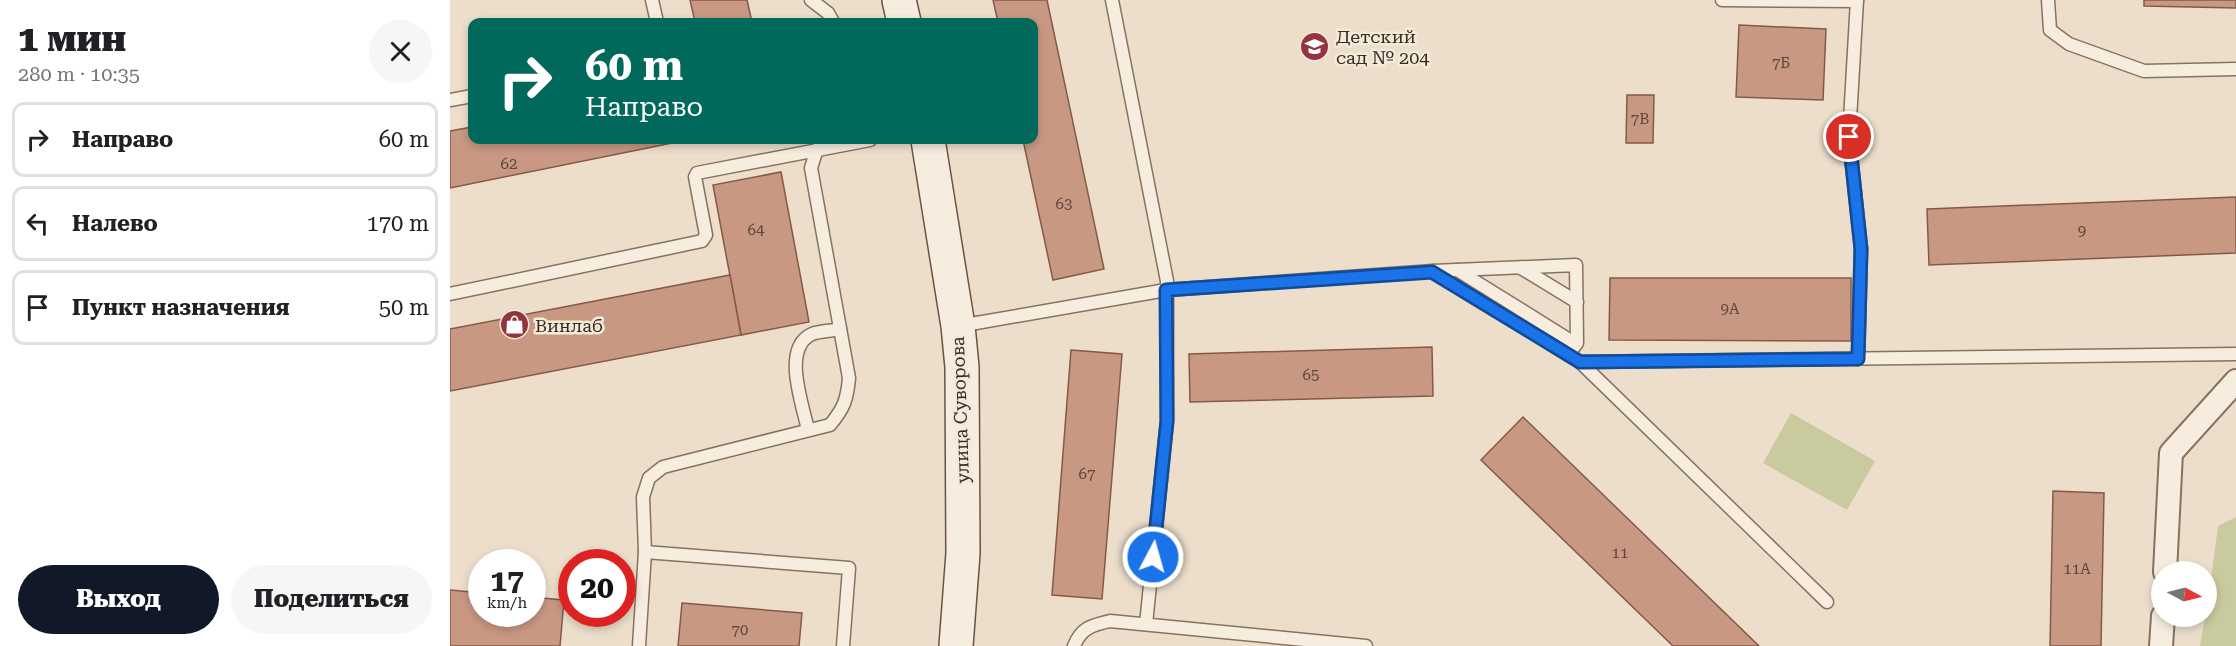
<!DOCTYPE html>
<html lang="ru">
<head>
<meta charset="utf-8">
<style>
	:root { --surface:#fff; --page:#f6f6f6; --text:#202124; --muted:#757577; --line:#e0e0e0; --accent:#111827 }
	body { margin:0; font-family:"Roboto Serif",serif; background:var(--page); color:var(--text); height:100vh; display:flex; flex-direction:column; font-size:22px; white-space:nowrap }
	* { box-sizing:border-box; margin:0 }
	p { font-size:20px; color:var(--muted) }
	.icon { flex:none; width:33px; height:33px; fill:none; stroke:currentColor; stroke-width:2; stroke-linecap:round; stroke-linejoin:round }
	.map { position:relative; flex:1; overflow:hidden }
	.panel { display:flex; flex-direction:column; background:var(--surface); width:450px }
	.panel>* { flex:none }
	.guide { position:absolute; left:18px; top:18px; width:570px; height:126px; border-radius:12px; box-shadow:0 3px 9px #0003; background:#00695c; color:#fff; overflow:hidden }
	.needle { width:39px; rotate:97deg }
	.buttons { position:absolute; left:1701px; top:561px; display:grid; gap:12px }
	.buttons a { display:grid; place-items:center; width:66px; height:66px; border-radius:50%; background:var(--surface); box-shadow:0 3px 9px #0003; font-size:30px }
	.speed { position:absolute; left:18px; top:549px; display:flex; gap:12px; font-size:30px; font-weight:700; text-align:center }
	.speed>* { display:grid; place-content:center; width:78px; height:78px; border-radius:50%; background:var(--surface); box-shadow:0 3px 9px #0003; line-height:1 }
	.speed small { font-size:15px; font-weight:400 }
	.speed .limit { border:9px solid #d22; background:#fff; color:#111 }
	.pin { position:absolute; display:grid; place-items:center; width:51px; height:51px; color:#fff; margin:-26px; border:3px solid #fff; border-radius:50%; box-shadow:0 2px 6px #0007 }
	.me { position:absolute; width:66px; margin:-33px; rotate:6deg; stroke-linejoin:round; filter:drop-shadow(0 0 4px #0008) }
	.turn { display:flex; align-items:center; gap:21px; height:126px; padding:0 18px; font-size:27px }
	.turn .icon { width:78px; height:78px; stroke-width:2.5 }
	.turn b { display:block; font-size:42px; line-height:51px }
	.round { display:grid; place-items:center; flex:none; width:63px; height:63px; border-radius:32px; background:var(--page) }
	.head { display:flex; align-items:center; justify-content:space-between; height:102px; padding:0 18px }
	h1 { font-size:36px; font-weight:800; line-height:45px }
	.primary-button { display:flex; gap:12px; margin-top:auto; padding:12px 18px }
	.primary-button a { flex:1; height:69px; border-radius:36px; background:var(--accent); color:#fff; font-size:24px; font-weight:800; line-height:69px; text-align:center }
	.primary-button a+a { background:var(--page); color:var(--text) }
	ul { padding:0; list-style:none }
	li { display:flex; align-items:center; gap:18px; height:75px; margin:0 12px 9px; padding:0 6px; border:3px solid var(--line); border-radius:12px }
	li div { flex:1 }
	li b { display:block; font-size:22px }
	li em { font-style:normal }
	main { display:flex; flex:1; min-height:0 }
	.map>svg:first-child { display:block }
	.green { fill:#caca9f }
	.building { fill:#c89883; stroke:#865947; stroke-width:1.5 }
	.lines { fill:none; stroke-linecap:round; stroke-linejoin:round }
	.service-casing { stroke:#887160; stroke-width:15 }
	.minor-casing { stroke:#887160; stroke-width:26 }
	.secondary-casing { stroke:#6a5243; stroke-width:36 }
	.service { stroke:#f7edde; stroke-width:12 }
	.minor { stroke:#f7edde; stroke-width:22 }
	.secondary { stroke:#f7edde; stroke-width:33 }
	.route-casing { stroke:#114b97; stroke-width:15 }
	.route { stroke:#1a73e8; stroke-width:10 }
	.labels { text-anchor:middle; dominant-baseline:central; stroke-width:5; stroke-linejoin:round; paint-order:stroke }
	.number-label { font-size:15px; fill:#5e463a }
	.poi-label { font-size:18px; fill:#3a2b22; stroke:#f4eada; text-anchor:start }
	.street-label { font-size:18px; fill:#3a2b22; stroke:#f4eada }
</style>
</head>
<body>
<main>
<section class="panel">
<div class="head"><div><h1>1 мин</h1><p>280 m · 10:35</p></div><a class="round"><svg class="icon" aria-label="close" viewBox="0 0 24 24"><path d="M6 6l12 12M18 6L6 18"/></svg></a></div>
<ul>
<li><svg class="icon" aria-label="right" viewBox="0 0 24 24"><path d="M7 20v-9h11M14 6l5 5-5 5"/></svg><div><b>Направо</b></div><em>60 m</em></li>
<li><svg class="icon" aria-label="left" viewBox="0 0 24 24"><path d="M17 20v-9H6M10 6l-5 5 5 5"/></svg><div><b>Налево</b></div><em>170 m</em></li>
<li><svg class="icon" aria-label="arrive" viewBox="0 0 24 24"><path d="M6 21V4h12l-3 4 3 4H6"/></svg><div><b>Пункт назначения</b></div><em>50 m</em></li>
</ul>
<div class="primary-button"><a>Выход</a><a>Поделиться</a></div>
</section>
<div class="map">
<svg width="1786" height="646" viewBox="0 0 1786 646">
	<rect width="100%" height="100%" fill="#ecdecb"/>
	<!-- green -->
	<g class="green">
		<path d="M1341,413L1425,461L1397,510L1313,463Z"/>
		<path d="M1786,517V646H1750L1755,617L1756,616L1768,526Z"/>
	</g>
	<!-- building -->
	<g class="building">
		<path d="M240,0H297L302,22H245Z"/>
		<path d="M543,0H597L654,269L603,280L573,140H584V22H548Z"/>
		<path d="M1694,0H1786V8L1694,6Z"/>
		<path d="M1289,25L1376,29L1373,100L1286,97Z"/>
		<path d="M1177,95H1204L1203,143H1176Z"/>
		<path d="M22,127V140H237L0,188V131Z"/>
		<path d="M331,172L359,322L291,335L263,185Z"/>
		<path d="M1786,197V253L1479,265L1477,209Z"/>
		<path d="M280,275L291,335L0,391V329Z"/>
		<path d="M1160,278H1401V341L1159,340Z"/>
		<path d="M982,347L983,396L740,402L739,354Z"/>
		<path d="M621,350L672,354L652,599L602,595Z"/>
		<path d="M1073,417L1309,646H1223L1031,460Z"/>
		<path d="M1603,491L1654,493L1651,646H1600Z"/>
		<path d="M172,573H176L173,615L154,614H172Z"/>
		<path d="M0,590L32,593V614H82V597L114,600L110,646H0Z"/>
		<path d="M232,603L352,613L349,646H228Z"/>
	</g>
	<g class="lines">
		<defs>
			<g id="service">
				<path d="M202,0L207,22"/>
				<path d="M361,0L378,13L383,22"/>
				<path d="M662,0L717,281V421L696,624"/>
				<path d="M1272,0L1407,1"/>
				<path d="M1407,0L1399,137L1411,249L1408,359"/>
				<path d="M1598,0L1600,30L1619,44L1694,71L1786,69"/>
				<path d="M0,100L22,96"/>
				<path d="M1071,268L1127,302"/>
				<path d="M1007,270L1126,344"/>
				<path d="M983,271L1126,265L1127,343L1118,355"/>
				<path d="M0,294L252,241L256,235L245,177L247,173L420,140"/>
				<path d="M509,326L716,290L983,271L1130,362L1786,354"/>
				<path d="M1130,362L1377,602"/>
				<path d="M358,430C353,405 331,348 362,334C370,331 382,331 390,329"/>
				<path d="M195,552L193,497L199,478L213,467L380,425C394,408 397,400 399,378L361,168L367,149"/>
				<path d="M189,646L195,552L399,568L393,646"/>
				<path d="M624,646C631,628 642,625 660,621L916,646"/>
			</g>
			<g id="minor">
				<path d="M1715,572L1721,453L1786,381"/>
				<path d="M1711,646L1713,616"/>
			</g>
			<g id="secondary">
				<path d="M449,0L454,22"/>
				<path d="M478,140L508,326L512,367L513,553L506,646"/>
			</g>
		</defs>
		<!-- service casing -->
		<use href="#service" class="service-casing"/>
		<!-- minor casing -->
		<use href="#minor" class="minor-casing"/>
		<!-- secondary casing -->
		<use href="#secondary" class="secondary-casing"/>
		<!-- service -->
		<use href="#service" class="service"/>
		<!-- minor -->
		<use href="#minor" class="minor"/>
		<!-- secondary -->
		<use href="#secondary" class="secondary"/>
	</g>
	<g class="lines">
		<defs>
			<path id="route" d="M703,557L717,421L716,290L982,272L1130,362L1408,359L1411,249L1399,137"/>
		</defs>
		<!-- route casing -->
		<use href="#route" class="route-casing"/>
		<!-- route -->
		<use href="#route" class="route"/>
	</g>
	<!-- icons -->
	<defs>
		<symbol id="school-disc" viewBox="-11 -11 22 22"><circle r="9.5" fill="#93343f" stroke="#f4eada"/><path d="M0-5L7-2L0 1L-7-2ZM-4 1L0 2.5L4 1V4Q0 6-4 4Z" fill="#fff"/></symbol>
		<symbol id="shop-disc" viewBox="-11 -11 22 22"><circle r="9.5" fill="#93343f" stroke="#f4eada"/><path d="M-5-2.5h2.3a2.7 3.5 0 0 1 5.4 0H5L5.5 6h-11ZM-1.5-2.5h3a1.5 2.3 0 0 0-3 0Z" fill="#fff"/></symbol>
	</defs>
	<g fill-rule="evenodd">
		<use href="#school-disc" x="848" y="30" width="33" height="33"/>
		<use href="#shop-disc" x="48" y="308" width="33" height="33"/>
	</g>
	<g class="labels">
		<!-- number labels -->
		<g class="number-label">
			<text x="1331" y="63">7Б</text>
			<text x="1190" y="119">7В</text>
			<text x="59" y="164">62</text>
			<text x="614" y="204">63</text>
			<text x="306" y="230">64</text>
			<text x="1632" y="231">9</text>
			<text x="1280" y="309">9А</text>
			<text x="861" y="375">65</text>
			<text x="637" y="474">67</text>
			<text x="1170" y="553">11</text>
			<text x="1627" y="569">11А</text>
			<text x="290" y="630">70</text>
		</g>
		<!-- poi labels -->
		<g class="poi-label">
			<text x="886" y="36">Детский<tspan x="886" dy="21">сад № 204</tspan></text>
			<text x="85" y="325">Винлаб</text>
		</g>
		<!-- street labels -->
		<g class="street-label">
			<text transform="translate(510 410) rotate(-92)">улица Суворова</text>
		</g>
	</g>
</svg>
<div class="buttons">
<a><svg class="needle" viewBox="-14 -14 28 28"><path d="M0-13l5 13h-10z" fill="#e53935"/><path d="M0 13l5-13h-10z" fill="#757577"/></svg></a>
</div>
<div class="speed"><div>17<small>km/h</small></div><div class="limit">20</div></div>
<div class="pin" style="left:1399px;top:137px;background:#d93025"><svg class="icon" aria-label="arrive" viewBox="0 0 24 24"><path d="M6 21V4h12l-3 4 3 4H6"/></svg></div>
<svg class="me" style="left:703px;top:557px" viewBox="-20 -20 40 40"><circle r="17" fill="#1a73e8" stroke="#fff" stroke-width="3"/><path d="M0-11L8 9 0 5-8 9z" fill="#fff"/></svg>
<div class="guide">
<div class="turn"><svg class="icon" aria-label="right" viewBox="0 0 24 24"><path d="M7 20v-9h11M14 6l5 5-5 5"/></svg><div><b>60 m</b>Направо</div></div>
</div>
</div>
</main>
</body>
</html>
